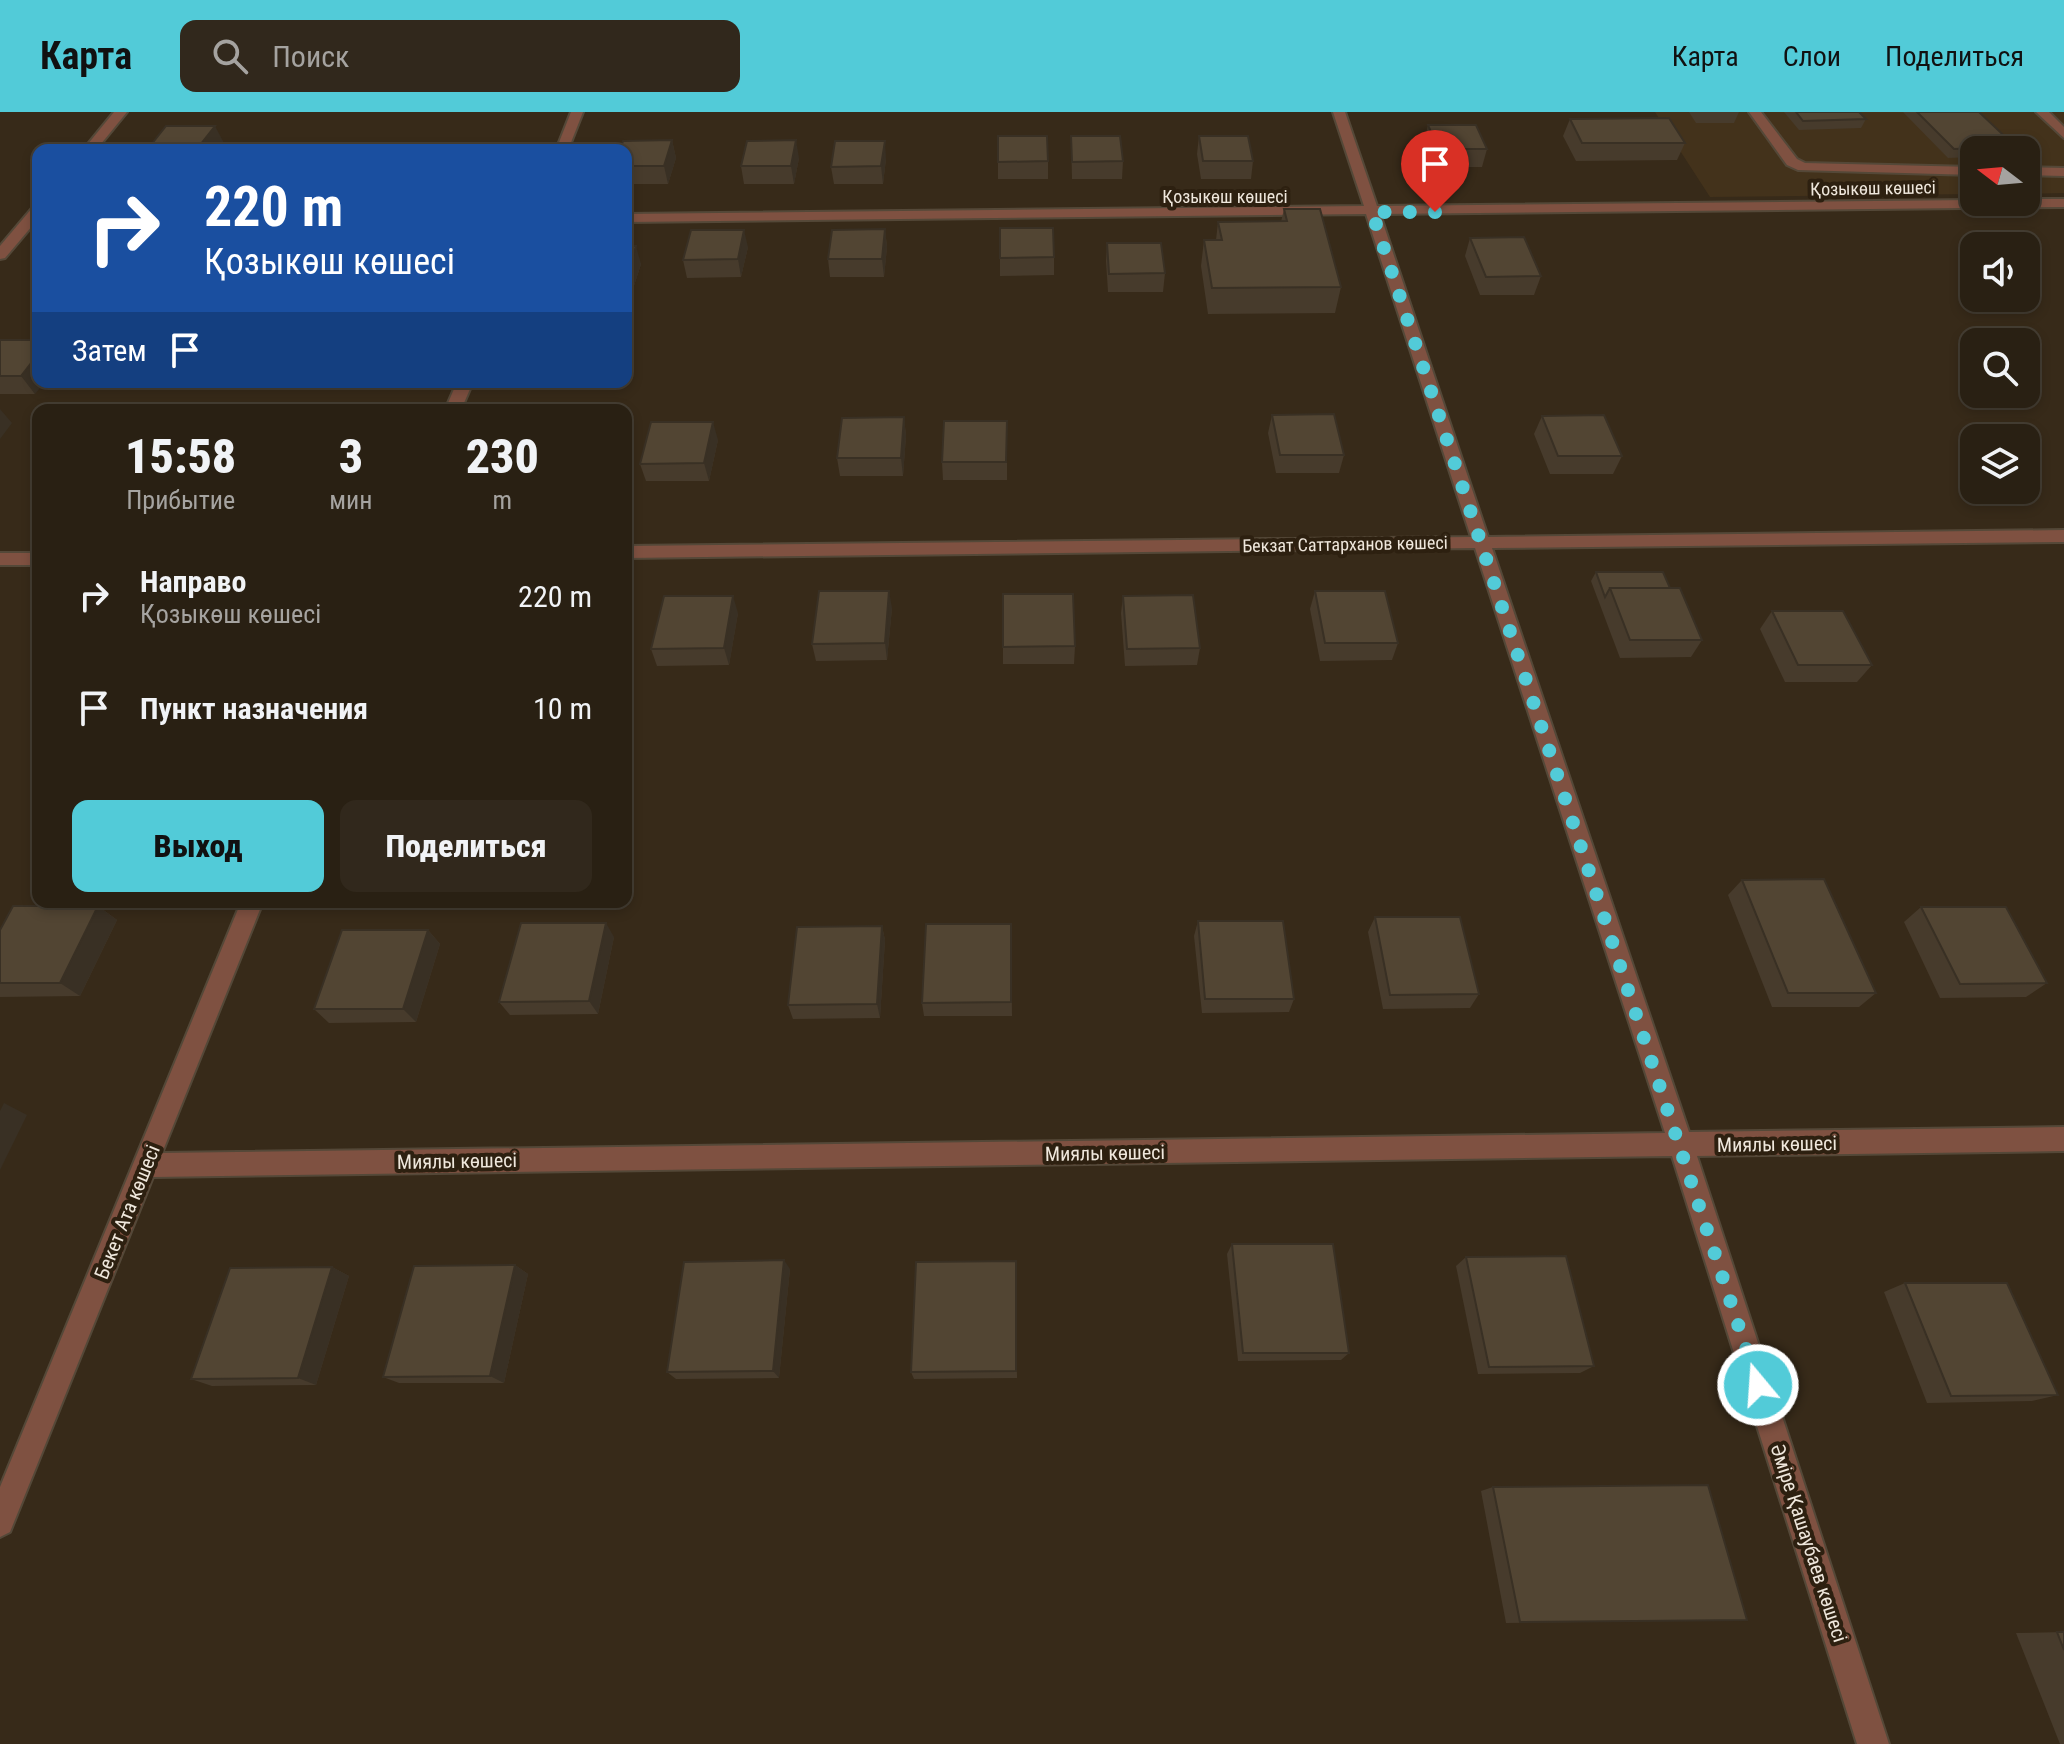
<!DOCTYPE html>
<html lang="ru">
<head>
<meta charset="utf-8">
<style>
	:root { --surface:#292013; --page:#31281c; --text:#f1f3f6; --muted:#a5a3a0; --line:#453e33; --accent:#52cbd8 }
	body { margin:0; font-family:"Roboto Condensed",sans-serif; background:var(--page); color:var(--text); height:100vh; display:flex; flex-direction:column; font-size:30px; white-space:nowrap }
	* { box-sizing:border-box; margin:0 }
	p { font-size:26px; color:var(--muted) }
	.icon { flex:none; width:44px; height:44px; fill:none; stroke:currentColor; stroke-width:2; stroke-linecap:round; stroke-linejoin:round }
	.map { position:relative; flex:1; overflow:hidden }
	.panel { position:absolute; left:32px; top:292px; width:600px; height:504px; display:flex; flex-direction:column; background:var(--surface); border-radius:16px; box-shadow:0 4px 12px #0003,0 0 0 2px var(--line) }
	.panel>* { flex:none }
	.top-card { position:absolute; left:32px; top:32px; width:600px; height:244px; border-radius:16px; box-shadow:0 4px 12px #0003,0 0 0 2px var(--line); background:#1a4fa0; color:#fff; overflow:hidden }
	.needle { width:52px; rotate:286deg }
	.controls { position:absolute; left:1960px; top:24px; display:grid; gap:16px }
	.controls a { display:grid; place-items:center; width:80px; height:80px; border-radius:16px; background:var(--surface); box-shadow:0 4px 12px #0003,0 0 0 2px var(--line); font-size:40px }
	.pin { position:absolute; display:grid; place-items:center; width:68px; height:68px; color:#fff; margin:-82px -34px; border-radius:50% 50% 50% 0; rotate:-45deg; box-shadow:0 0 8px #0007 }
	.pin .icon { rotate:45deg }
	.me { position:absolute; width:88px; margin:-44px; rotate:342deg; stroke-linejoin:round; filter:drop-shadow(0 0 6px #0008) }
	.turn { display:flex; align-items:center; gap:28px; height:168px; padding:0 40px; font-size:36px }
	.turn .icon { width:104px; height:104px; stroke-width:2.5 }
	.turn b { display:block; font-size:56px; line-height:68px }
	.then { display:flex; align-items:center; height:76px; padding:0 40px; background:#0003; gap:16px; font-size:30px }
	.eta { display:flex; justify-content:space-evenly; align-items:center; height:136px; text-align:center }
	.eta b { font-size:48px; font-weight:800; line-height:56px }
	.action { display:flex; gap:16px; margin-top:auto; padding:16px 40px }
	.action a { flex:1; height:92px; border-radius:16px; background:var(--accent); color:#111; font-size:32px; font-weight:800; line-height:92px; text-align:center }
	.action a+a { background:var(--page); color:var(--text) }
	ul { padding:0; list-style:none }
	li { display:flex; align-items:center; gap:24px; height:112px; padding:0 40px }
	li div { flex:1 }
	li b { display:block; font-size:30px }
	li em { font-style:normal }
	header { display:flex; align-items:center; gap:48px; box-sizing:border-box; height:112px; padding:0 40px; background:var(--accent); color:#111 }
	header strong { font-size:38px }
	nav { display:flex; gap:44px; margin-inline-start:auto; font-size:28px }
	.search { width:560px; height:72px; background:var(--page); display:flex; align-items:center; gap:20px; box-sizing:border-box; padding:0 28px; border-radius:16px; color:var(--muted); font-size:30px }
	.map>svg:first-child { display:block }
	.built { fill:#43321b }
	.lines { fill:none; stroke-linecap:round; stroke-linejoin:round }
	.service-casing { stroke:#544838; stroke-width:4 }
	.minor-casing { stroke:#544838; stroke-width:4 }
	.service { fill:#7f5141; fill-rule:evenodd }
	.minor { fill:#7f5141; fill-rule:evenodd }
	.wall { fill:#473b2c }
	.shaded-wall { fill:#393024 }
	.building { fill:#524533; stroke:#393024; stroke-width:2 }
	.route { stroke:#52cbd8; stroke-width:14; stroke-dasharray:0 25.2 }
	.labels { text-anchor:middle; dominant-baseline:central; stroke-width:8; stroke-linejoin:round; paint-order:stroke }
	.far-street-label { font-size:18px; fill:#efe7dc; stroke:#2d2010 }
	.street-label { font-size:20px; fill:#efe7dc; stroke:#2d2010 }
</style>
</head>
<body>
<header>
<strong>Карта</strong>
<div class="search"><svg class="icon" aria-label="search" viewBox="0 0 24 24"><circle cx="10" cy="10" r="6"/><path d="M15 15l6 6"/></svg>Поиск</div>
<nav><a>Карта</a><a>Слои</a><a>Поделиться</a></nav>
</header>
<div class="map">
<svg width="2064" height="1632" viewBox="0 0 2064 1632">
	<rect width="100%" height="100%" fill="#372a19"/>
	<!-- built -->
	<path class="built" d="M1655,0H2064V81L2026,82V38H1974V82L1710,85Z"/>
	<g class="lines">
		<defs>
			<g id="service">
				<path d="M1749,0H1761L1797,47L1805,51L1974,55V63L1798,58L1787,53Z"/>
				<path d="M2036,0H2049L2064,15V26Z"/>
				<path d="M2026,55L2064,56V64L2026,63Z"/>
			</g>
			<g id="minor">
				<path d="M114,0H127L96,38H83Z"/>
				<path d="M571,0H583L568,38H556Z"/>
				<path d="M1333,0H1345L1377,94L1974,88L2026,90V87H2064V95L1380,102L1488,425L2064,418V430L1492,436L1689,1020L2064,1015V1039L1697,1044L1889,1632H1857L1672,1044L153,1065L10,1420L0,1425V1375L241,790H263L162,1041L1665,1021L1475,436L626,446V434L1471,425L1366,102L626,110V102L1364,94Z"/>
				<path d="M38,94V107L5,146L0,147V134L33,95Z"/>
				<path d="M457,270H473L461,298H445Z"/>
				<rect x="0" y="441" width="38" height="12"/>
			</g>
		</defs>
		<!-- service casing -->
		<use href="#service" class="service-casing"/>
		<!-- minor casing -->
		<use href="#minor" class="minor-casing"/>
		<!-- service -->
		<use href="#service" class="service"/>
		<!-- minor -->
		<use href="#minor" class="minor"/>
	</g>
	<!-- wall -->
	<g class="wall">
		<path d="M1689,0H1739L1734,11H1696Z"/>
		<path d="M1784,0H1859L1866,7L1861,16L1799,18Z"/>
		<path d="M1903,0H1979L2016,35L2014,38H1974V45L1948,46Z"/>
		<path d="M1570,7L1685,31L1677,48L1576,49L1563,24Z"/>
		<path d="M1428,13L1487,37L1482,55H1433L1424,30Z"/>
		<path d="M998,24L1048,49V67H998Z"/>
		<path d="M1071,24L1123,49L1122,67H1072Z"/>
		<path d="M1199,24L1253,49L1251,67H1201L1197,42Z"/>
		<path d="M672,28L676,46L668,72H626V38Z"/>
		<path d="M799,46L794,72H744L741,54Z"/>
		<path d="M886,47L883,72H834L831,55Z"/>
		<path d="M1284,97L1341,175L1335,201L1208,202L1201,154L1204,128H1216L1218,110H1281Z"/>
		<path d="M1000,116L1054,145V163L1000,164Z"/>
		<path d="M885,117L887,135L884,165H830L828,147Z"/>
		<path d="M1470,126L1541,164L1534,183H1480L1465,144Z"/>
		<path d="M1107,131L1165,161L1163,180H1108L1106,149Z"/>
		<path d="M626,134L641,152L631,183H626Z"/>
		<path d="M748,135L741,165L687,166L683,148Z"/>
		<path d="M0,228L35,282H0Z"/>
		<path d="M309,270H375L372,277H313Z"/>
		<path d="M1272,303L1344,343L1339,361H1276L1268,321Z"/>
		<path d="M1542,304L1622,344L1613,362H1550L1534,322Z"/>
		<path d="M904,305L906,324L903,364H840L837,346Z"/>
		<path d="M1007,309V368H943L942,350Z"/>
		<path d="M718,328L709,369H646L640,352Z"/>
		<path d="M1596,460L1670,476L1702,528L1691,545L1620,546L1591,469Z"/>
		<path d="M1315,479L1398,531L1392,548L1320,549L1310,497Z"/>
		<path d="M1123,484L1200,536L1197,553L1125,554L1121,501Z"/>
		<path d="M892,496L887,548L816,549L812,532Z"/>
		<path d="M1772,499L1872,553L1857,570H1785L1760,517Z"/>
		<path d="M738,501L729,553L657,554L651,537Z"/>
		<path d="M1075,534L1074,552H1003V535Z"/>
		<path d="M1742,768L1876,881L1859,895H1772L1728,783Z"/>
		<path d="M98,794L117,808L80,884L0,885V818Z"/>
		<path d="M1921,795L2047,871L2026,885L1940,886L1904,810Z"/>
		<path d="M1375,805L1479,882L1470,896L1383,897L1368,820Z"/>
		<path d="M1198,809L1294,887L1289,900L1202,901L1194,824Z"/>
		<path d="M1011,812L1012,904H924L922,891Z"/>
		<path d="M882,814L885,828L880,906L793,907L788,893Z"/>
		<path d="M428,818L440,832L416,910L329,911L314,897Z"/>
		<path d="M614,825L598,902L510,903L499,890Z"/>
		<path d="M1232,1132L1349,1241L1341,1248L1238,1249L1227,1142Z"/>
		<path d="M1466,1145L1594,1254L1580,1261L1478,1262L1456,1154Z"/>
		<path d="M1016,1149L1017,1266L914,1267L911,1260Z"/>
		<path d="M515,1153L528,1162L504,1271H399L383,1265Z"/>
		<path d="M332,1155L349,1164L316,1273L212,1274L191,1267Z"/>
		<path d="M790,1157L779,1266L676,1267L667,1260Z"/>
		<path d="M1905,1171L2058,1283L2032,1289L1927,1291L1884,1180Z"/>
		<path d="M1493,1375L1747,1508L1506,1511L1481,1379Z"/>
		<path d="M2064,1520V1632H2060L2016,1521Z"/>
	</g>
	<!-- shaded-wall -->
	<g class="shaded-wall">
		<path d="M215,14L224,31L219,38H196Z"/>
		<path d="M672,28L676,46L668,72L664,54Z"/>
		<path d="M796,28L799,46L794,72L791,54Z"/>
		<path d="M885,29L886,47L883,72L881,54Z"/>
		<path d="M885,117L887,135L884,165L882,147Z"/>
		<path d="M744,118L748,135L741,165L738,147Z"/>
		<path d="M636,134L641,152L631,183L626,165Z"/>
		<path d="M38,242V270H45L35,282L21,264Z"/>
		<path d="M368,270H375L372,277Z"/>
		<path d="M339,291L343,298H336Z"/>
		<path d="M0,297L12,311L0,327Z"/>
		<path d="M904,305L906,324L903,364L901,346Z"/>
		<path d="M713,310L718,328L709,369L704,351Z"/>
		<path d="M889,479L892,496L887,548L885,531Z"/>
		<path d="M733,484L738,501L729,553L724,536Z"/>
		<path d="M98,794L117,808L80,884L60,871Z"/>
		<path d="M606,811L614,825L598,902L589,889Z"/>
		<path d="M882,814L885,828L880,906L877,892Z"/>
		<path d="M428,818L440,832L416,910L403,897Z"/>
		<path d="M4,991L27,1003L0,1058V999Z"/>
		<path d="M784,1148L790,1157L779,1266L773,1259Z"/>
		<path d="M515,1153L528,1162L504,1271L490,1264Z"/>
		<path d="M332,1155L349,1164L316,1273L298,1266Z"/>
	</g>
	<!-- building -->
	<g class="building">
		<path d="M1796,0H1859L1866,7L1803,9Z"/>
		<path d="M1917,0H1979L2016,35L1954,37Z"/>
		<path d="M1669,6L1685,31H1582L1570,7Z"/>
		<path d="M1428,13H1476L1487,37H1438Z"/>
		<path d="M166,14H215L196,38H147Z"/>
		<path d="M998,24H1047L1048,49L998,50Z"/>
		<path d="M1071,24H1120L1123,49L1072,50Z"/>
		<path d="M1199,24H1248L1253,49H1203Z"/>
		<path d="M672,28L664,54H626V38H620L623,29Z"/>
		<path d="M796,28L791,54H741L747,29Z"/>
		<path d="M835,29H885L881,54L831,55Z"/>
		<path d="M1284,97H1320L1341,175L1212,176L1204,128H1222L1218,110L1287,109Z"/>
		<path d="M1000,116H1053L1054,145L1000,146Z"/>
		<path d="M885,117L882,147H828L832,118Z"/>
		<path d="M691,118H744L738,147L683,148Z"/>
		<path d="M1524,125L1541,164L1486,165L1470,126Z"/>
		<path d="M1107,131H1161L1165,161L1109,162Z"/>
		<path d="M626,134H636L626,165Z"/>
		<path d="M0,228H38V242L21,264H0Z"/>
		<path d="M278,291H339L336,298H274Z"/>
		<path d="M1334,302L1344,343H1280L1272,303Z"/>
		<path d="M1604,303L1622,344H1558L1542,304Z"/>
		<path d="M904,305L901,346H837L842,306Z"/>
		<path d="M944,309H1007L1006,350H942Z"/>
		<path d="M651,310H713L704,351L640,352Z"/>
		<path d="M1596,460H1663L1670,476H1610L1605,485Z"/>
		<path d="M1610,476H1680L1702,528H1630Z"/>
		<path d="M819,479H889L885,531L812,532Z"/>
		<path d="M1315,479H1385L1398,531H1325Z"/>
		<path d="M1003,482H1073L1075,534L1003,535Z"/>
		<path d="M1193,483L1200,536L1127,537L1123,484Z"/>
		<path d="M664,484H733L724,536L651,537Z"/>
		<path d="M1772,499H1843L1872,553H1798Z"/>
		<path d="M1824,767L1876,881H1788L1742,768Z"/>
		<path d="M13,794H98L60,871H0V818Z"/>
		<path d="M1921,795H2006L2047,871L1960,872Z"/>
		<path d="M1375,805H1460L1479,882L1390,883Z"/>
		<path d="M1198,809H1283L1294,887H1205Z"/>
		<path d="M521,811H606L589,889L499,890Z"/>
		<path d="M926,812H1011V890L922,891Z"/>
		<path d="M882,814L877,892L788,893L797,815Z"/>
		<path d="M342,818H428L403,897H314Z"/>
		<path d="M1232,1132H1333L1349,1241H1243Z"/>
		<path d="M1566,1144L1594,1254L1489,1255L1466,1145Z"/>
		<path d="M784,1148L773,1259L667,1260L684,1150Z"/>
		<path d="M1016,1149V1259L911,1260L916,1150Z"/>
		<path d="M515,1153L490,1264L383,1265L414,1154Z"/>
		<path d="M332,1155L298,1266L191,1267L230,1156Z"/>
		<path d="M1905,1171H2007L2058,1283L1951,1284Z"/>
		<path d="M1708,1373L1747,1508L1520,1510L1493,1375Z"/>
		<path d="M2057,1520H2064V1538Z"/>
	</g>
	<g class="lines">
		<!-- route -->
		<path class="route" d="M1435,100H1372L1758,1273"/>
	</g>
	<g class="labels">
		<!-- far-street labels -->
		<g class="far-street-label">
			<text transform="translate(1873 76) rotate(-1)">Қозыкөш көшесі</text>
			<text x="1225" y="84">Қозыкөш көшесі</text>
			<text transform="translate(1345 432) rotate(-1)">Бекзат Саттарханов көшесі</text>
		</g>
		<!-- street labels -->
		<g class="street-label">
			<text transform="translate(1777 1032) rotate(-1)">Миялы көшесі</text>
			<text transform="translate(1105 1041) rotate(-1)">Миялы көшесі</text>
			<text transform="translate(457 1049) rotate(-1)">Миялы көшесі</text>
			<text transform="translate(127 1100) rotate(-68)">Бекет Ата көшесі</text>
			<text transform="translate(1809 1431) rotate(72)">Әміре Қашаубаев көшесі</text>
		</g>
	</g>
</svg>
<div class="controls">
<a><svg class="needle" viewBox="-14 -14 28 28"><path d="M0-13l5 13h-10z" fill="#e53935"/><path d="M0 13l5-13h-10z" fill="#a5a3a0"/></svg></a>
<a><svg class="icon" aria-label="sound" viewBox="0 0 24 24"><path d="M4 9h4l5-4v14l-5-4H4zM17 9q2 3 0 6"/></svg></a>
<a><svg class="icon" aria-label="search" viewBox="0 0 24 24"><circle cx="10" cy="10" r="6"/><path d="M15 15l6 6"/></svg></a>
<a><svg class="icon" aria-label="layers" viewBox="0 0 24 24"><path d="M12 4l9 5-9 5-9-5zM3 14l9 5 9-5"/></svg></a>
</div>
<div class="pin" style="left:1435px;top:100px;background:#d93025"><svg class="icon" aria-label="arrive" viewBox="0 0 24 24"><path d="M6 21V4h12l-3 4 3 4H6"/></svg></div>
<svg class="me" style="left:1758px;top:1273px" viewBox="-20 -20 40 40"><circle r="17" fill="#52cbd8" stroke="#fff" stroke-width="3"/><path d="M0-11L8 9 0 5-8 9z" fill="#fff"/></svg>
<div class="top-card">
<div class="turn"><svg class="icon" aria-label="right" viewBox="0 0 24 24"><path d="M7 20v-9h11M14 6l5 5-5 5"/></svg><div><b>220 m</b>Қозыкөш көшесі</div></div>
<div class="then">Затем<svg class="icon" aria-label="arrive" viewBox="0 0 24 24"><path d="M6 21V4h12l-3 4 3 4H6"/></svg></div>
</div>
<section class="panel">
<div class="eta">
<div><b>15:58</b><p>Прибытие</p></div>
<div><b>3</b><p>мин</p></div>
<div><b>230</b><p>m</p></div>
</div>
<ul>
<li><svg class="icon" aria-label="right" viewBox="0 0 24 24"><path d="M7 20v-9h11M14 6l5 5-5 5"/></svg><div><b>Направо</b><p>Қозыкөш көшесі</p></div><em>220 m</em></li>
<li><svg class="icon" aria-label="arrive" viewBox="0 0 24 24"><path d="M6 21V4h12l-3 4 3 4H6"/></svg><div><b>Пункт назначения</b></div><em>10 m</em></li>
</ul>
<div class="action"><a>Выход</a><a>Поделиться</a></div>
</section>
</div>
</body>
</html>
